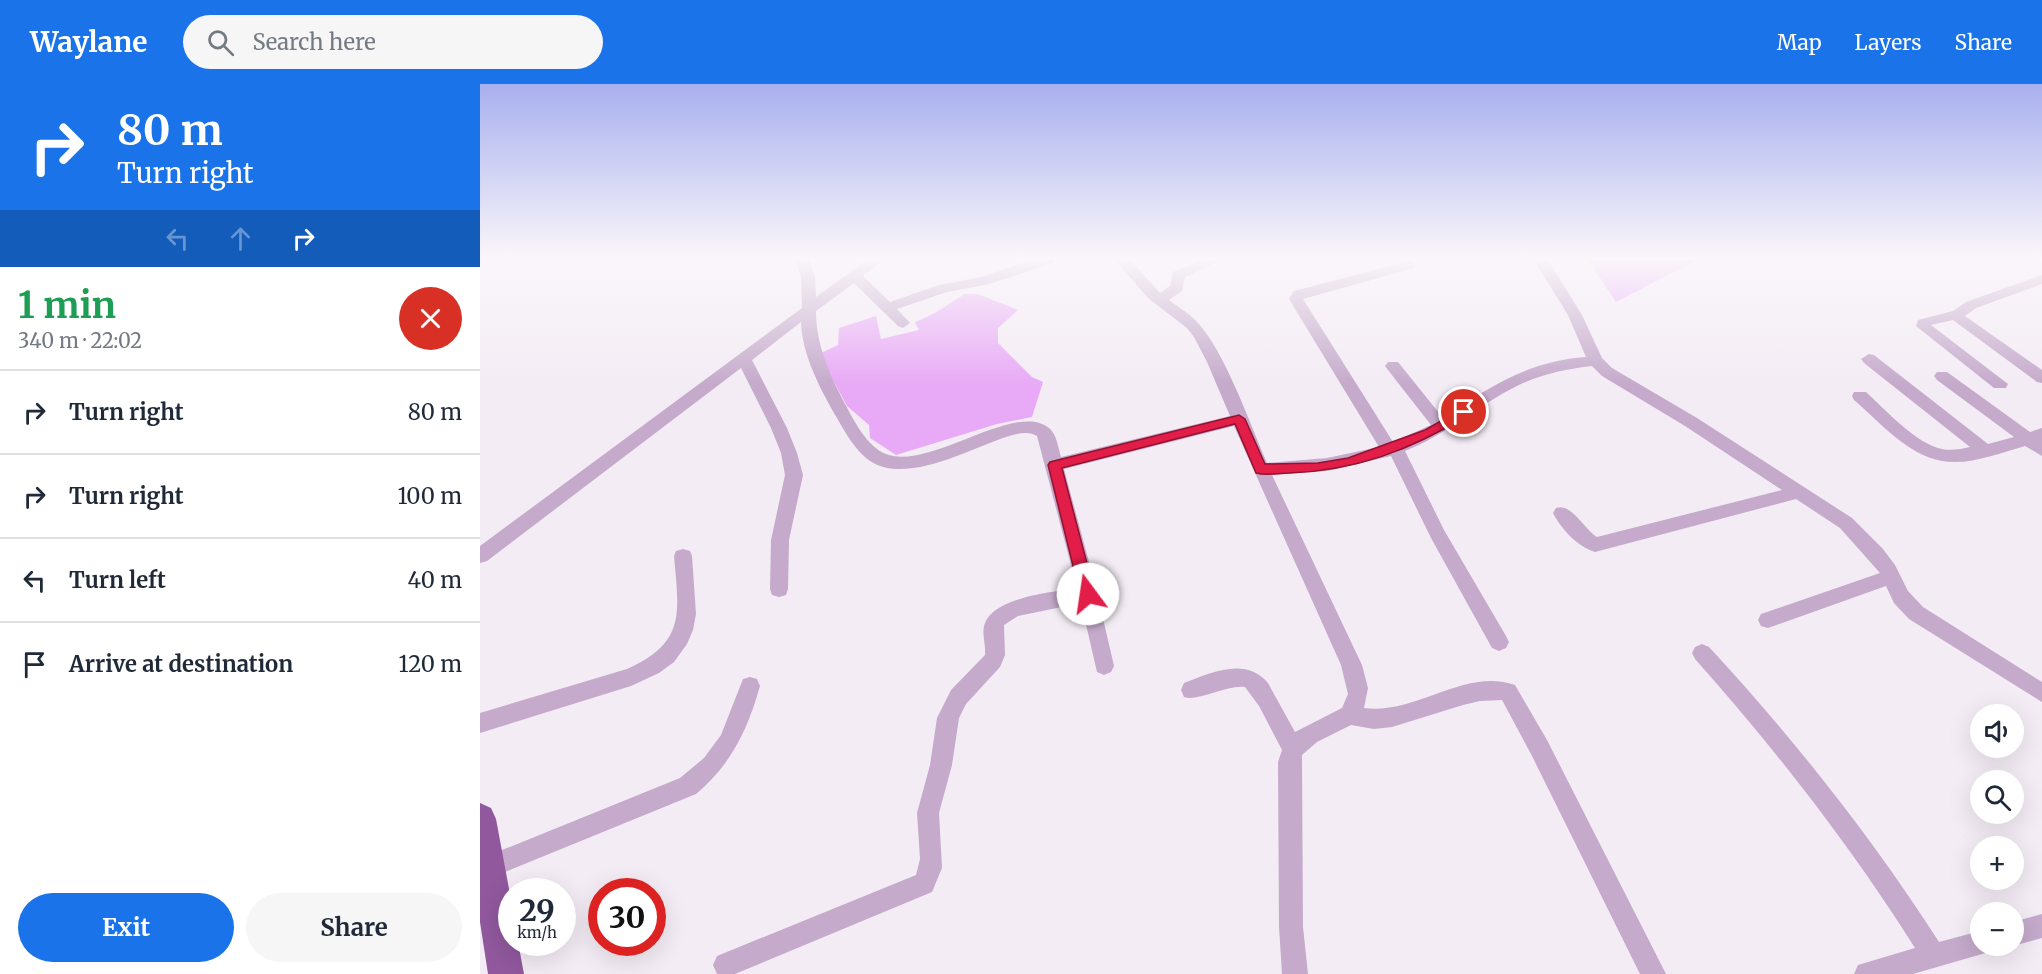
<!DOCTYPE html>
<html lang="en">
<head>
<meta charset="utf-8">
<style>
	:root { --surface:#fff; --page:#f6f6f7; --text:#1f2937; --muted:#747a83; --line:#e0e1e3; --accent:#1a73e8 }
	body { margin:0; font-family:Merriweather,serif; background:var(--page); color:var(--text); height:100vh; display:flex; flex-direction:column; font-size:22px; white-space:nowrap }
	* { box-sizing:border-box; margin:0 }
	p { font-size:20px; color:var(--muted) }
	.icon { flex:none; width:33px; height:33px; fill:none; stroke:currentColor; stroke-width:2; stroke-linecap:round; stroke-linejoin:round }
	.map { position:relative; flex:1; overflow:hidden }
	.side { display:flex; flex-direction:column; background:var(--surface); width:480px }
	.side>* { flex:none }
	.banner { background:#1a73e8; color:#fff; overflow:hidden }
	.fabs { position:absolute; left:1490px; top:620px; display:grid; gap:12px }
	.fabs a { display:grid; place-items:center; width:54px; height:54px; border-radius:50%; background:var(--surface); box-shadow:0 6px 24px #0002; font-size:30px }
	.speed { position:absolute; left:18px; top:794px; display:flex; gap:12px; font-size:30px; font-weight:700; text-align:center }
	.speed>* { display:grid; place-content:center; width:78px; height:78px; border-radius:50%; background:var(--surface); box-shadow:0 6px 24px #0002; line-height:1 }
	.speed small { font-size:15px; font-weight:400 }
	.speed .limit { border:9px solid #d22; background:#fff; color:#111 }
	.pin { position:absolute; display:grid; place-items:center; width:51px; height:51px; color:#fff; margin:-26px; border:3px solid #fff; border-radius:50%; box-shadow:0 2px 6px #0007 }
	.me { position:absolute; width:66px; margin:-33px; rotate:346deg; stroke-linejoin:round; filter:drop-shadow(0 0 4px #0008) }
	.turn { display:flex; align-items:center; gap:21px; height:126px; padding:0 18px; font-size:27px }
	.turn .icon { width:78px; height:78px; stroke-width:2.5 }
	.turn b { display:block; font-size:42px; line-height:51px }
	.lanes { display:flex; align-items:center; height:57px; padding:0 18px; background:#0003; justify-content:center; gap:30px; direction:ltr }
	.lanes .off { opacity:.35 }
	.round { display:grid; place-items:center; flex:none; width:63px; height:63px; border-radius:32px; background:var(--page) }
	.overview { display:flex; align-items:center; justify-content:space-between; height:102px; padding:0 18px }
	h1 { font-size:36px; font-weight:700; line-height:45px; color:#1e9e55 }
	.action { display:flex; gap:12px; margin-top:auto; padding:12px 18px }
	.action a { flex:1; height:69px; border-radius:36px; background:var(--accent); color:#fff; font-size:24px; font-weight:700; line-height:69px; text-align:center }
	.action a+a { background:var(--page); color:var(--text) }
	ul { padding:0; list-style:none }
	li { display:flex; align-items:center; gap:18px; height:84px; padding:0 18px; border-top:2px solid var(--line) }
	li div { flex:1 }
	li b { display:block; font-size:22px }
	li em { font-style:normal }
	header { display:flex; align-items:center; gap:36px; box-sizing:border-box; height:84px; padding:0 30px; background:var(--accent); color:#fff }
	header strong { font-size:28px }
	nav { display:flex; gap:33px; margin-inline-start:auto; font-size:21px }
	.search { width:420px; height:54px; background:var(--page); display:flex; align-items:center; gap:15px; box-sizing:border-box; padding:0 21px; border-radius:33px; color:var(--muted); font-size:22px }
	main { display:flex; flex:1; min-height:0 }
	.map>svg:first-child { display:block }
	.water { fill:#e8aaf6 }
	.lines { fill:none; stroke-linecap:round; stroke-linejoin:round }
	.minor { fill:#c5aacb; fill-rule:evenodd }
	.highway { fill:#91589e; fill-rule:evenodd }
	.route { fill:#e11d48; stroke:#92132f; stroke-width:1.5 }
</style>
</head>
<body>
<header>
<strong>Waylane</strong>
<div class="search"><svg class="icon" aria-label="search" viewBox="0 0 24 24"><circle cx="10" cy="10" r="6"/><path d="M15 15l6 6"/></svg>Search here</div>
<nav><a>Map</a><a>Layers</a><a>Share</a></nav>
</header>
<main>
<section class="side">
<div class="banner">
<div class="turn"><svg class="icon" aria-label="right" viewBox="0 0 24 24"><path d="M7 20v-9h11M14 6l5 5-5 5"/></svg><div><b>80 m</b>Turn right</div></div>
<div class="lanes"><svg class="icon off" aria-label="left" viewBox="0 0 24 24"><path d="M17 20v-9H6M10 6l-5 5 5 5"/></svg><svg class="icon off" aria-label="ahead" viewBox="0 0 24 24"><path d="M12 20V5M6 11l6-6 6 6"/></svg><svg class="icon" aria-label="right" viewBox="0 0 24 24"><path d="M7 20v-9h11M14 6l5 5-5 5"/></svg></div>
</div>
<div class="overview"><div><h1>1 min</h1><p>340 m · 22:02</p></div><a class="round" style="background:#d93025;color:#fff"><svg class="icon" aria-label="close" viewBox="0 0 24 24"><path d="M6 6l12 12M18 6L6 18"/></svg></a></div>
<ul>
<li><svg class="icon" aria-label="right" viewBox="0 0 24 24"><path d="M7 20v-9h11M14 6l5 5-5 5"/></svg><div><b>Turn right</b></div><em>80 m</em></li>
<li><svg class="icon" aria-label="right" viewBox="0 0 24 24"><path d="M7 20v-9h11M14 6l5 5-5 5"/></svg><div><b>Turn right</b></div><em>100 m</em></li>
<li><svg class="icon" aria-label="left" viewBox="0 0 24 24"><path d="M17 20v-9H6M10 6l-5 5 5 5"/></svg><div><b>Turn left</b></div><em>40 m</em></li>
<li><svg class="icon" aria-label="arrive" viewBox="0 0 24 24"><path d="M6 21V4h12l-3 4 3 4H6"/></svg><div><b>Arrive at destination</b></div><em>120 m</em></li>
</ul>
<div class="action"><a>Exit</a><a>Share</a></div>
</section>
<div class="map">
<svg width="1562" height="890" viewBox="0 0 1562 890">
	<rect width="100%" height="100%" fill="#f4ecf5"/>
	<!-- water -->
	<g class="water">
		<path d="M1108,176H1217L1136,218Z"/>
		<path d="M485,210H498L538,226L518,244V259L552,293L563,298L552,333L517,340L416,371L390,354L389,341L367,322L339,270L358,261L359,244L396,232L401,255L439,246L435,238C454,231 468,220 485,210Z"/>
	</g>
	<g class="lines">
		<!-- minor -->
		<g class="minor">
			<path d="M315,176H329L335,193L336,213L387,176H403L383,192L410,218L459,201L501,193L552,176H575L573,179L509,200L467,208L417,225L430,239L423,244L418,242L374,199L336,227C336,260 349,289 364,318C373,335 387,363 406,370C450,387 535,316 569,344C577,351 578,363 581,373L750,332L727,278L714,253L707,244L668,214L635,176H650L680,209L690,202L693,188L722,176H741L705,193L702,207L689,216C698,223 710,230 718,239C745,268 770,340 787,379L847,374L899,363L809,215L814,207L929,177L936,181L934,184L823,215L913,358L951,341L908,286L905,282L908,278H918L963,334C1010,303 1048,277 1106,273L1088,231L1054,176H1068L1102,231L1122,274L1132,284L1217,334L1372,434L1403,465L1415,481L1428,507L1443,523L1562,598V618L1429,535L1414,519L1406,502L1288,544L1281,542L1278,536L1281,530L1400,489L1360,444L1316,415L1115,468C1097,462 1082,446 1073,429L1076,424C1092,419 1104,445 1117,453L1302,406L1205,342L1122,292L1112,282C1086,285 1061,290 1037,302C998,321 966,351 925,367L964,446L1026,552L1029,558L1026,564L1019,567L1012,564L951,454L911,372L847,387L792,391L882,581L888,604L884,624C936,631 985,583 1035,601L1067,656L1186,890H1160L1051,670L1022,616L1000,617L983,621L912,643L894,645L871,641L837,658L822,671L823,843L828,890H802L799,843L798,678L802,666L779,622L765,603C745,601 719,618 704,613L701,606L704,599C730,589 766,572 788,599L815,648L862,624L868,610L861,581L754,342L584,385L615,500L634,582L631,588L624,591L617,588L601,519L538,532L524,541L525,571L520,583L486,620L479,634L472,681L459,729L462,784L452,808L255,890H237L233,881L237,872L436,791L440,775L437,729L450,681L457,634L471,606L505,571C506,560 501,549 505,539C515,513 573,508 597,504L557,352C548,346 536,350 526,353C489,365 421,404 386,374C372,362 363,344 354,329C339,302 322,270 321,238L272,276L307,344L317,369L323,391L309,456L308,505L306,511L299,513L292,511L290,505L291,456L305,391L301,369L291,344L261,284L7,477L0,479V462L322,224L321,193Z"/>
			<path d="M1562,191V200L1496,224L1485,232L1562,286V299L1557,298L1473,236L1451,241L1528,300L1526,304H1514L1436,242L1438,236L1473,227L1486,218Z"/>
			<path d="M1389,270L1394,271L1508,360L1534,353L1457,296L1454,292L1457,288H1467L1550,348L1562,344V372L1545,362C1520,369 1488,382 1462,377C1427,371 1400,338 1374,316L1372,312L1374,308H1386C1405,325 1436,360 1462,365C1471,367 1481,365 1490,363L1384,279L1381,275Z"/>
			<path d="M203,465L210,467L212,472L216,530L213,546L207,560L194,578L179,589L151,602L0,649V629L147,585C206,558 199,530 194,472L196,467Z"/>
			<path d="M1222,560L1229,563C1314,655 1391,752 1459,858L1500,847V861H1512L1509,868L1433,890H1374L1378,881L1435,864C1370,761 1296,666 1215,575L1212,569L1215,563Z"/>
			<path d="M270,593L277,595L280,602C268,645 251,681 216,710L8,795L0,791V775L200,694L224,674L241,651L263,595Z"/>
			<path d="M1562,830V854L1533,862L1530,861H1533V838Z"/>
		</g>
		<!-- highway -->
		<path class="highway" d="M0,719L11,724L16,735L32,821V858H38L44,890H8L0,838Z"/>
	</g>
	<!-- sky -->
	<linearGradient id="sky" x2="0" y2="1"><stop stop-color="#a8b0ee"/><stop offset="0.58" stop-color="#faf6fa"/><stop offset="1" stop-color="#faf6fa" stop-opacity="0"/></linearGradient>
	<rect width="1562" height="301" fill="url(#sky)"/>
	<!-- route -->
	<path class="route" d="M984,324L990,328L988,331C931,366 875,387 809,389C798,389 786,392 776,389L755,340L582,384L615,510L613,514H602L600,510L568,381L570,378L759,331L765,335L785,380L838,379L868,374L945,346Z"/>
</svg>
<div class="fabs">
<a><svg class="icon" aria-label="sound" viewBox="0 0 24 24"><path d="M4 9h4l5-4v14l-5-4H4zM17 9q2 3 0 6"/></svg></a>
<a><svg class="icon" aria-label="search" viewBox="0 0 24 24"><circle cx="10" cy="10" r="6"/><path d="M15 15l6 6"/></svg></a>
<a>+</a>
<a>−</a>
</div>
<div class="speed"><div>29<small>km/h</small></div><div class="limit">30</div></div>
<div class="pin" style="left:984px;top:328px;background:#d93025"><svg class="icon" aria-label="arrive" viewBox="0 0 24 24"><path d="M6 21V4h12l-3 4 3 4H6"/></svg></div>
<svg class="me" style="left:608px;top:510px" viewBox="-20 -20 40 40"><circle r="19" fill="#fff"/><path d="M0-13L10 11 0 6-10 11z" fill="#e11d48"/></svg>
</div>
</main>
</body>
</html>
